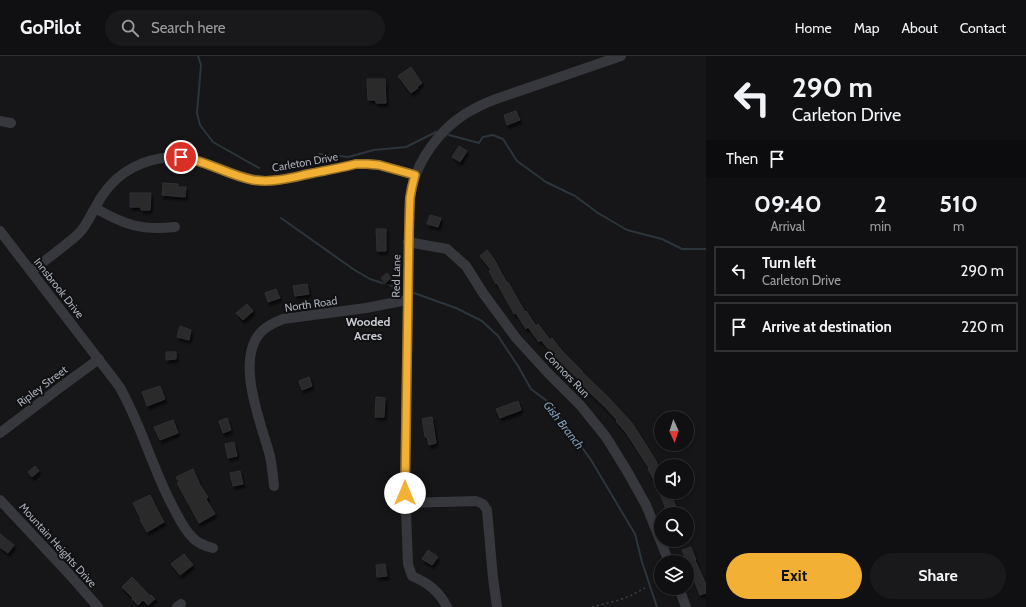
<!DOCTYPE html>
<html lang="en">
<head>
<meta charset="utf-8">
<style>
	:root { --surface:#101012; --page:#19191b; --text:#f1f3f6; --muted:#9c9d9f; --line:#303032; --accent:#f2b134 }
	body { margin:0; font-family:Cabin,sans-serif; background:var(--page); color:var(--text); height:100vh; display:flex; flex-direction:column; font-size:15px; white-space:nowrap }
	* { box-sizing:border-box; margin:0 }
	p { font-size:13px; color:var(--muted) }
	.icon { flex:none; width:22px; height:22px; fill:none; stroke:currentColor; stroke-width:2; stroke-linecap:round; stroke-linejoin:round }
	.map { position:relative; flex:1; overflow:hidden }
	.drawer { display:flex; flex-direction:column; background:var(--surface); width:320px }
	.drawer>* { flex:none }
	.hud { background:#101012; color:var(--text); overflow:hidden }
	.needle { width:26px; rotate:177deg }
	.buttons { position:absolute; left:654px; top:355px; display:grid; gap:8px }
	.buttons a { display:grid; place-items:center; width:40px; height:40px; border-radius:50%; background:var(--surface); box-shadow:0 2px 6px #0003,0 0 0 1px var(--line); font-size:20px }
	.pin { position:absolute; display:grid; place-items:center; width:34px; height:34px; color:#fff; margin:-17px; border:2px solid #fff; border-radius:50%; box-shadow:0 1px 4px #0007 }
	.me { position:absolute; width:44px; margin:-22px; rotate:0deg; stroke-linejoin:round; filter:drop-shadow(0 0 3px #0008) }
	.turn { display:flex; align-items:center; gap:14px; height:84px; padding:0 20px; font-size:18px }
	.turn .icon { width:52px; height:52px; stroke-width:2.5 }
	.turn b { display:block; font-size:28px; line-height:34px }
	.then { display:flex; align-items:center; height:38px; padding:0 20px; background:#0003; gap:8px; font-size:15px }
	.eta { display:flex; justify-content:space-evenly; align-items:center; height:68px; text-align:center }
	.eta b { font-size:24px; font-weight:700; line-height:28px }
	.button { display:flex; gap:8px; margin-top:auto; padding:8px 20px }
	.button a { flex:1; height:46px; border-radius:24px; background:var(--accent); color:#111; font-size:16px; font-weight:700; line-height:46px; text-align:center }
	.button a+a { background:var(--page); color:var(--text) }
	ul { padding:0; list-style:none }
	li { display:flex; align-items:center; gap:12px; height:50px; margin:0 8px 6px; padding:0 12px; border:2px solid var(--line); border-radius:0px }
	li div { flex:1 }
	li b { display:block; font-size:15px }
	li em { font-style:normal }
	header { display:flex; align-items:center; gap:24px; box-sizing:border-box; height:56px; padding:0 20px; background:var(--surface); border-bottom:1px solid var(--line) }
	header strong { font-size:19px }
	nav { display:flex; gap:22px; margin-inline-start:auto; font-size:14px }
	.search { width:280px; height:36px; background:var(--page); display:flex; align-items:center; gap:10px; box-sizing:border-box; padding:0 14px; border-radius:22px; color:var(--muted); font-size:15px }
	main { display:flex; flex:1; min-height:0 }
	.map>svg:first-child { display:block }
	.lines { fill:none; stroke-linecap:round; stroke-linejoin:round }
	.stream { stroke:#2c353c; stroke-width:2 }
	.building { fill:#29292c; stroke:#303034; filter:url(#shadow) }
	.path { stroke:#3d3f44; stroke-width:1.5; stroke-dasharray:2 3; stroke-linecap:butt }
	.minor { stroke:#37383d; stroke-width:10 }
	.route-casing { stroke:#9d7322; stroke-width:10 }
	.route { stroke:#f2b134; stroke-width:7 }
	.labels { text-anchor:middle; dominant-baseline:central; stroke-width:4; stroke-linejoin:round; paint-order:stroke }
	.street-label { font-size:11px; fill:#a8adb8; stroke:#111113 }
	.neighbourhood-label { font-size:12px; font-weight:bold; fill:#c9ccd4; stroke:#111113 }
	.water-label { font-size:12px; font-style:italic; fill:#7f9bb3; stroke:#111113 }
</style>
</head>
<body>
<header>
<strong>GoPilot</strong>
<div class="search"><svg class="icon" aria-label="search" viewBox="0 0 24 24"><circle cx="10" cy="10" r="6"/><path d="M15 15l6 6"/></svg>Search here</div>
<nav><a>Home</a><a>Map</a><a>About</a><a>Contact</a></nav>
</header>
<main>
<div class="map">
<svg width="706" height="551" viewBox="0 0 706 551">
	<defs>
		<filter id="shadow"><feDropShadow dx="2" dy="3.5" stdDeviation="1" flood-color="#0009"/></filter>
	</defs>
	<rect width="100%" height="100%" fill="#161618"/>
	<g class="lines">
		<!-- stream -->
		<g class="stream">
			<path d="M198,0L201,9L197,57L200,69L213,86L259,112"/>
			<path d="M449,79L479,87L483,81L493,79L503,83L517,105L546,126L575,140L598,157L627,174L662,183L682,193H706"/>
			<path d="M319,98L348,101L374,94L406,91L436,76"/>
			<path d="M281,162L353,213L370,223L401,233"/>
			<path d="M414,237L456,252L482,265L498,280L518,310L531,333L547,345L566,369L591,404L635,478L642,506L657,551"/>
		</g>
	</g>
	<!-- building -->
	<g class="building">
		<path d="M411,11L422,27L417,31L418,32L411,37L398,20Z"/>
		<path d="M367,23H385L386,47H376V44H368Z"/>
		<path d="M516,55L520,64L507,69L504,59Z"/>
		<path d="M459,90L467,95L460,106L452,101Z"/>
		<path d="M163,127L178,128V131H186L185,141L162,139Z"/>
		<path d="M130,137H151L150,154H141V151H130Z"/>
		<path d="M430,159L441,162L438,171L427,168Z"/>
		<path d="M376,173H386V195H377Z"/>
		<path d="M487,194L494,203L507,227L508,226L525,256L526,255L536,270L538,268L550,284L552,282L562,295L583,316H582L608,341L632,367L655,403L661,416V436H670L679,458H668L655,426L648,413L649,412L627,378L616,365L617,364L605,351L589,336L579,326L580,325L555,301L541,284L539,286L528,271L526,273L516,257L514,258L497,227L496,228L489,215L491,214L480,200Z"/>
		<path d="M387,217L391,222L385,227L381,222Z"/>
		<path d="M307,228L309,238L295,240L293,230Z"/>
		<path d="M276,233L280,242L268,246L265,237Z"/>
		<path d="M247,248L253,255L243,264L236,257Z"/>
		<path d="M180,270L191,274L189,284L177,281Z"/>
		<path d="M166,296H176V303L166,304Z"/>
		<path d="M309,321L312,330L302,334L299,325Z"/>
		<path d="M160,330L165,343L147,350L142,336Z"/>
		<path d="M376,341L385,342L384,361H375Z"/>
		<path d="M518,345L521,354L500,362L496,353Z"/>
		<path d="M432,361L436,387L429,389L427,381H425L422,363Z"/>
		<path d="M227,362L231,374L223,377L219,365Z"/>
		<path d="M173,364L178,377L160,384L154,371Z"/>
		<path d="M234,386L237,400L228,402L225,388Z"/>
		<path d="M35,410L39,415L32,421L28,416Z"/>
		<path d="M193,413L200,429L208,441L206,443L215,458L199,467L177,427L179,426L176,421Z"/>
		<path d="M240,415L243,428L233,430L230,417Z"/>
		<path d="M150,439L156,451L164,466L147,476L140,464L141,463L133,447Z"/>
		<path d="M0,478L14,489L8,497L0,491Z"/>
		<path d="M691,491L696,504H695L706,528V537L700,539L682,494Z"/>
		<path d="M428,494L438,501L432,509L422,503Z"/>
		<path d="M184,498L193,509L180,519L171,508Z"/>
		<path d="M385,508L387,520L377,521L376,509Z"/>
		<path d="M132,521L150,540L151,539L155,543L148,549L143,544L138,549L132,543L133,542L122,531Z"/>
	</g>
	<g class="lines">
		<!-- path -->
		<path class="path" d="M592,551L616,545L630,540L645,532"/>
		<!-- minor -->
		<g class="minor">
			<path d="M0,65L11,67"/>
			<path d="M95,152C123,168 141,175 175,171"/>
			<path d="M0,175L119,330C141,368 152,411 172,449C178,460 183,472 192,481C197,487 205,490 213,492"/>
			<path d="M408,186L447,193L466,210L483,237L516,282L548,317L581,350L606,381L627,415L646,449L669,506"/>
			<path d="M31,215C41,208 51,200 60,193C67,187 75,182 81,175C87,168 90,160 95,152C102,138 111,126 124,117C146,102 174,97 199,105C222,112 242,124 266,125C279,125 292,122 305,119C322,115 339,112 356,108H367L379,109L415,119"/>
			<path d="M0,377L58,333L99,303"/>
			<path d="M274,430C273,420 272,410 270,400C261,367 234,303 262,275C268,269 276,266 283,263L366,252L407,244"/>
			<path d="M0,444L70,519L98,551"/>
			<path d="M405,447L476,445L483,448L487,454L493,522L497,551"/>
			<path d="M679,532L686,551"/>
			<path d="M177,551L181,548"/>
			<path d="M447,551C439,535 428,527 412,520L408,508L405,427L409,174C409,160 408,145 412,131C419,102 440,74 465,58C475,52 485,47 496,43L621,0"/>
		</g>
	</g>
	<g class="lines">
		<defs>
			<path id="route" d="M181,101C207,105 228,119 253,124C272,127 290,122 308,118C324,115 340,112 356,108H367L379,109L415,119L412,131L410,142L409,174L405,437"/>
		</defs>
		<!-- route casing -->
		<use href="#route" class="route-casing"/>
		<!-- route -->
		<use href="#route" class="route"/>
	</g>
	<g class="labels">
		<!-- street labels -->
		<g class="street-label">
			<text transform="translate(305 106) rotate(-10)">Carleton Drive</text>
			<text transform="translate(396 220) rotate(-89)">Red Lane</text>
			<text transform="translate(59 232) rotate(52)">Innsbrook Drive</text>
			<text transform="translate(311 248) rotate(-8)">North Road</text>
			<text transform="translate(567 318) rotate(46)">Connors Run</text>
			<text transform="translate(42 330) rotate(-37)">Ripley Street</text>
			<text transform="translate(58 489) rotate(48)">Mountain Heights Drive</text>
		</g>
		<!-- neighbourhood labels -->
		<g class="neighbourhood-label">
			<text x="368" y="265">Wooded<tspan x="368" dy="14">Acres</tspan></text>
		</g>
		<!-- water labels -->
		<g class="water-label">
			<text transform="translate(564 369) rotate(52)">Gish Branch</text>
		</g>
	</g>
</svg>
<div class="buttons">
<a><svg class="needle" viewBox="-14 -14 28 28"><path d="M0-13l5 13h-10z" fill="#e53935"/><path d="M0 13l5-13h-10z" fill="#9c9d9f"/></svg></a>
<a><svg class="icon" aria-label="sound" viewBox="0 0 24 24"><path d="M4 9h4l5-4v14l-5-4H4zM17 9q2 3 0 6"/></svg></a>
<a><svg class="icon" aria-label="search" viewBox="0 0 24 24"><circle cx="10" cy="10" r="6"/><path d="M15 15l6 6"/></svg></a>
<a><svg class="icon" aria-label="layers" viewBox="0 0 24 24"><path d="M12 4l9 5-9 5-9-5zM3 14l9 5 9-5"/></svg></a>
</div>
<div class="pin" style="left:181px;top:101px;background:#d93025"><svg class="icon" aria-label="arrive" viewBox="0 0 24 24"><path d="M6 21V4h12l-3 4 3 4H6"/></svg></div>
<svg class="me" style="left:405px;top:437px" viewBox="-20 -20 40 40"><circle r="19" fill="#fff"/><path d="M0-13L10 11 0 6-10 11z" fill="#f2b134"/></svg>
</div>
<section class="drawer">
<div class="hud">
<div class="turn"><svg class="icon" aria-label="left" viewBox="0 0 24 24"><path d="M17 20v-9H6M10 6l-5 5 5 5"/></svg><div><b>290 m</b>Carleton Drive</div></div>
<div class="then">Then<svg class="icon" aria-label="arrive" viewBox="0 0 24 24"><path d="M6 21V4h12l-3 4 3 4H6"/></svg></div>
</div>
<div class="eta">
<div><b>09:40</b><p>Arrival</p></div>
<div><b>2</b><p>min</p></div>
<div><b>510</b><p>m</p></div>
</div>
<ul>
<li><svg class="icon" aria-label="left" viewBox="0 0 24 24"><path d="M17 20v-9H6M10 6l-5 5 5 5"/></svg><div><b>Turn left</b><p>Carleton Drive</p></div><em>290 m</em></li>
<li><svg class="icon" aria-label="arrive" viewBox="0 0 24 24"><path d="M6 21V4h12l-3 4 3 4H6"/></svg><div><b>Arrive at destination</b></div><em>220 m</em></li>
</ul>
<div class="button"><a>Exit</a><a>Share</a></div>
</section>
</main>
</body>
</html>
